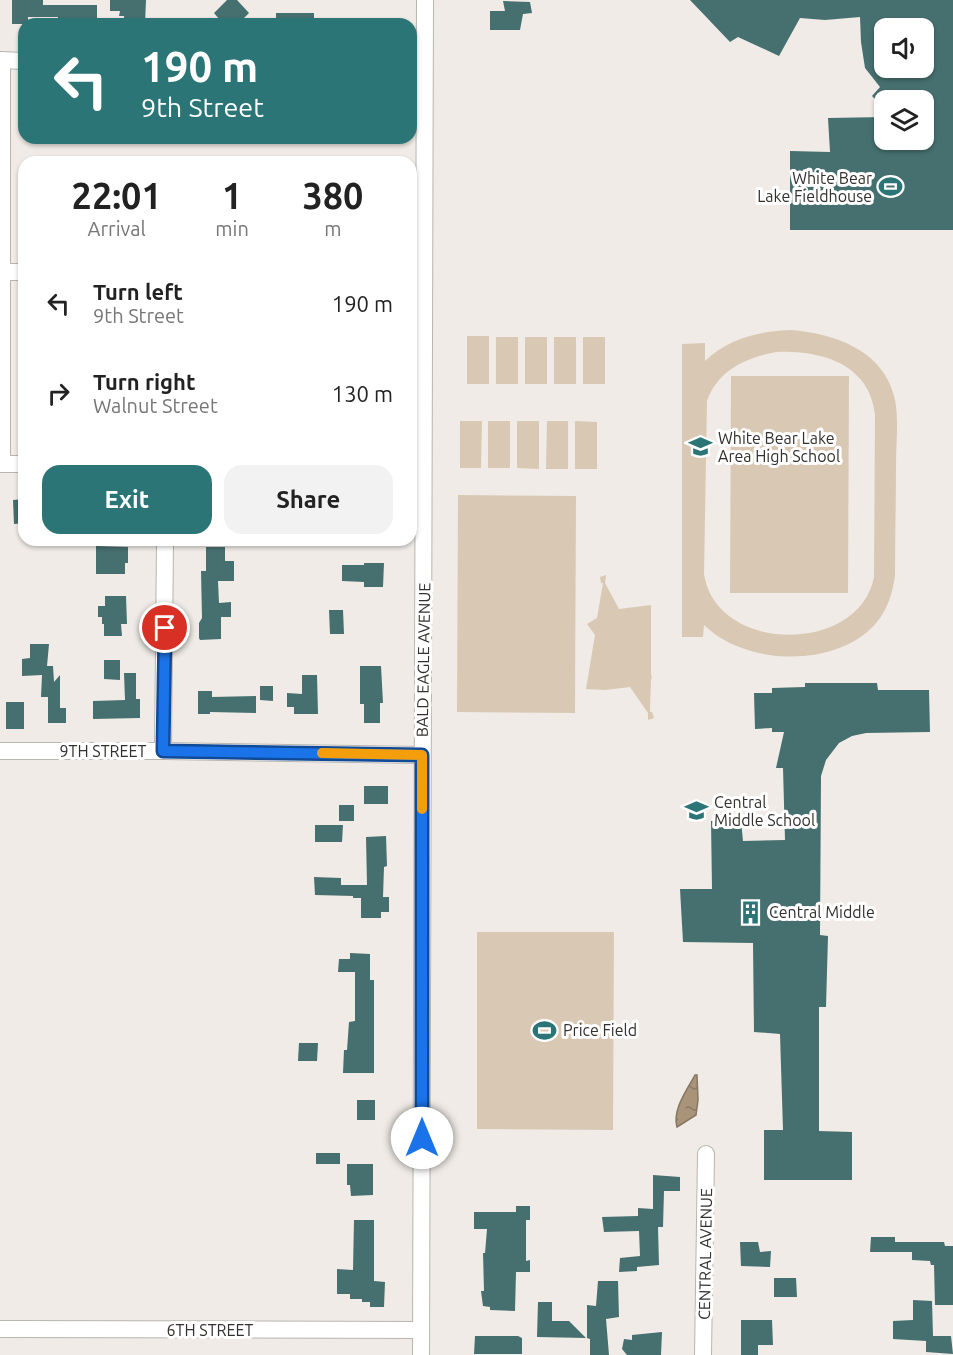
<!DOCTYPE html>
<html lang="en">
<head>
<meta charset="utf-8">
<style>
	:root { --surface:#fff; --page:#f2f2f2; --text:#222; --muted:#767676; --accent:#2b7576 }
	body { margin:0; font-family:Ubuntu,sans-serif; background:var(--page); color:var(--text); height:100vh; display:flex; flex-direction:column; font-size:22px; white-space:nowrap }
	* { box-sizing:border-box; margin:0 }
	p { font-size:20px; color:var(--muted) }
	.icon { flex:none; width:33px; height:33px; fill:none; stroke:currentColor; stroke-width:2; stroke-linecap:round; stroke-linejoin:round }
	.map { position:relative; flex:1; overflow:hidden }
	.panel { position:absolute; left:18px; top:156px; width:399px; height:390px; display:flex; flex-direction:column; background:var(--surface); border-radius:18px; box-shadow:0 2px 4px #0004 }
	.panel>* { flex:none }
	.guide { position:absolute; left:18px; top:18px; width:399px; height:126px; border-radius:18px; box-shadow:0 2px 4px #0004; background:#2b7576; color:#fff; overflow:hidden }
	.fabs { position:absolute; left:874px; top:18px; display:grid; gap:12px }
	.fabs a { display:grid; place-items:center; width:60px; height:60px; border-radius:12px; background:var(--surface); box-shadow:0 2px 4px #0004; font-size:30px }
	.pin { position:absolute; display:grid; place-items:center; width:51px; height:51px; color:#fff; margin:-26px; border:3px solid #fff; border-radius:50%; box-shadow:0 2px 6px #0007 }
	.me { position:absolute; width:66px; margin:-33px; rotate:0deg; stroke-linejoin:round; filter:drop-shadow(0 0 4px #0008) }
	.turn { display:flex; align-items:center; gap:21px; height:126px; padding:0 24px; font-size:27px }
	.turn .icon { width:78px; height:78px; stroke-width:2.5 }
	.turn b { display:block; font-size:42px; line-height:51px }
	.eta { display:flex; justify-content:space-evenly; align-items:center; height:102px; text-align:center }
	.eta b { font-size:36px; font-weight:700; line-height:42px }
	.cta { display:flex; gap:12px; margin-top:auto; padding:12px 24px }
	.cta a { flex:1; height:69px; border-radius:18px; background:var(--accent); color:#fff; font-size:24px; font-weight:700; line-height:69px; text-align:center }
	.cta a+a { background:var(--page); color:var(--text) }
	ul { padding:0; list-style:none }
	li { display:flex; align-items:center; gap:18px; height:90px; padding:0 24px }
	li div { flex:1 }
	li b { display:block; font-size:22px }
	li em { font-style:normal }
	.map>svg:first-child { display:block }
	.grass { fill:#d9c9b4; fill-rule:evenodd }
	.water { fill:url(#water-ripples); stroke:#867663; stroke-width:1.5 }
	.building { fill:#466f6f; fill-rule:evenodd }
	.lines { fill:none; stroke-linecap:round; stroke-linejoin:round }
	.minor-casing { stroke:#b9b5af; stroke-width:18 }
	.minor { stroke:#fff; stroke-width:16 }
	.route-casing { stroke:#114b97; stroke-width:15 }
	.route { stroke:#1a73e8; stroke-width:10 }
	.slow { stroke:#f59e0b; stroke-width:10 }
	.labels { text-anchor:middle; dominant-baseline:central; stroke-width:6; stroke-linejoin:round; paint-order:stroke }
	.poi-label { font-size:16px; fill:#33312f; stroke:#fff; text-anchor:start }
	.street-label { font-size:16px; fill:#33312f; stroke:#fff }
</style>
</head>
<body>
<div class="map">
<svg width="953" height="1355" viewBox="0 0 953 1355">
	<defs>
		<pattern id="water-ripples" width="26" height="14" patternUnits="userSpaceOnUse" patternTransform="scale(1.5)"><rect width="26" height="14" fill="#a99479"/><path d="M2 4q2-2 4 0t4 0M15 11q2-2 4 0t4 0" fill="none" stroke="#8a7964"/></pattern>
	</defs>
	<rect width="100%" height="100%" fill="#f0ebe6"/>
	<!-- grass -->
	<g class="grass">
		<path d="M792,330C836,334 885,351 895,400C899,420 896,443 896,464C896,501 895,538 895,575C893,592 888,608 877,622C838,669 745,666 704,625L703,637H682V344L705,343V361C729,338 760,331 792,330ZM776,352C821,350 870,364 875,415L874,577C859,655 716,654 704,574L707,401C718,370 746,358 776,352Z"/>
		<rect x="467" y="336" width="22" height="48"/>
		<rect x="496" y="337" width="22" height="47"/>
		<rect x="525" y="337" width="22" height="47"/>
		<rect x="554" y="337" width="22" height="47"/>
		<rect x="583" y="337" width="22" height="47"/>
		<path d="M731,376H849L848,593H730Z"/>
		<path d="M460,421H482L481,468H460Z"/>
		<rect x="488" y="421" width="22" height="47"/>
		<path d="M517,421H539V469L517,468Z"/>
		<path d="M547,421H568V469H546Z"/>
		<path d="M575,421L597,422V469H575Z"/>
		<path d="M458,495L576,496L575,713L457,712Z"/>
		<path d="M606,575L605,583L619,609L651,605V674L652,678L651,679L650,712H652L654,718L648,720V713L630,687L605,690L586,689L595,635L587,624L597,618L603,583H601L600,577Z"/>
		<path d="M477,932H614L613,1130L477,1129Z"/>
	</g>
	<!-- water -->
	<path class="water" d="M695,1075H697L698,1100L696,1115L677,1127C672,1110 687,1090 695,1075Z"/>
	<!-- building -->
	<g class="building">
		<path d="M12,0H43V5H97V22L58,24V17H28V24H12Z"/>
		<path d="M110,0H146L145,24H124V16H119L120,11H110Z"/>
		<path d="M227,0H237L249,13L238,24H213L219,19L214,13Z"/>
		<path d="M690,0H953V230H790V151L830,152L828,118L885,117V140H924V100H885V109L872,96L880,87L865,68L861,42L860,17L825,20L800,18L779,56L738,37L730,42ZM885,28H924V68H885Z"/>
		<path d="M503,1L530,2L532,13L523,14L520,30H490V11H505Z"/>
		<path d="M276,13H314V24L276,23Z"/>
		<path d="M24,499V523L14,524L13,500Z"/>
		<path d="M96,546L128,547V563H125V574H96Z"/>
		<path d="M206,547H225V561H234V581H218L219,603L231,602V617H221V639L200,640L199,638V623L202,618L201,571H206Z"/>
		<path d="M364,563H384L383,587H364V582L342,581V565H364Z"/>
		<path d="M105,596H126L127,624H121L122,636H104V624H102V617H98V606H105Z"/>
		<path d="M329,610H343L344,634H330Z"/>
		<path d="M30,644H49L47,666H53L54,682L60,675V708H66V723H48V697H41L42,675L22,676V659L30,658Z"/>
		<path d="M104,660H120V680L104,679Z"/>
		<path d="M360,666H381L383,703H380V723H364V704H360Z"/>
		<path d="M124,673H136V699H140V718L93,719V701L125,700Z"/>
		<path d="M302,675H317L318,714H294V707H287V693L302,694Z"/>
		<path d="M805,683H877L878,690H929L930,732L866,733L852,736L839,743L826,760L821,776L820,935L828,936L826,1007H819V1131L852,1132V1180H764V1130H783L780,1034L754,1032L753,943L683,942L680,889H712L711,821H741L743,841L785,840L783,768H776L784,732H772V728L755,729L754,693H772V688L805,687Z"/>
		<path d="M260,686H273V701L260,700Z"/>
		<path d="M198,691H212V697L256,696V713L210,712V714H198Z"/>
		<rect x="6" y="702" width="18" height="27"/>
		<rect x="364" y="786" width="24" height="18"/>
		<rect x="339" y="805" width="15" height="16"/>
		<path d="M315,825H343L342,842H315Z"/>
		<path d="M386,836L387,866L384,867L383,897H389V912H381V918H361V898H353V896L315,895L314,877L341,878V885H367L366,837Z"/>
		<path d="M350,953L370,954V980H374V1073H343L344,1050H347L349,1022L355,1021V972H338L339,959H350Z"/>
		<path d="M299,1043H318L317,1061H298Z"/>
		<rect x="357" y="1100" width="18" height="20"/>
		<rect x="316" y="1153" width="24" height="11"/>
		<path d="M347,1164H373V1195L351,1196L350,1185H347Z"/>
		<path d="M653,1175L680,1177V1191H664L663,1227H658L659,1265L637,1267V1271L619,1272L620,1258L640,1256L639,1231L604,1232L602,1217L638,1216V1208L653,1209Z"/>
		<path d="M516,1206H530V1220H526V1261L530,1260V1272H516L515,1311L490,1310V1307L483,1306L481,1291H484L483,1253H485L487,1229H474V1212H516Z"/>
		<path d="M354,1220H374V1281L385,1282L384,1307H370V1302H362V1299H350V1294H337V1269L353,1270Z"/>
		<path d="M871,1237H895V1242H944L945,1246H953V1305H935L934,1265H931L930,1261L912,1260V1252H870Z"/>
		<path d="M740,1242H758L760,1252L771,1251L770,1267L741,1266Z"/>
		<path d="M774,1278H796L797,1297H774Z"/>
		<path d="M598,1281H618L619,1317L606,1319L609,1355H590V1339L587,1338V1305L596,1306Z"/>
		<path d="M913,1300L932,1301L933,1336H951L953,1354L926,1352V1341L893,1339V1321L913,1320Z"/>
		<path d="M538,1302H552V1321H569L586,1338L537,1337Z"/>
		<path d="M741,1320H772L773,1345H758V1355H741Z"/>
		<path d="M662,1332L661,1355H627L622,1349L624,1339L632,1340V1335Z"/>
		<path d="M475,1336H518L522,1338V1354H474Z"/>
	</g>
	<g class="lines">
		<defs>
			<g id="minor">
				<path d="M0,60L24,61"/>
				<path d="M2,60V464H24"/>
				<path d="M3,272H24"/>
				<path d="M0,751H163L422,755"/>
				<path d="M163,751L165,540"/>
				<path d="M0,1329L421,1330"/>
				<path d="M421,1355L425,0"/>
				<path d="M703,1355L706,1154"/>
			</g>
		</defs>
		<!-- minor casing -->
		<use href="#minor" class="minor-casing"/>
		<!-- minor -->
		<use href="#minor" class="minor"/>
	</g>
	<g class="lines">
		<defs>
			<path id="route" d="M165,628L163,751L422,755V1138"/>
		</defs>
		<!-- route casing -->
		<use href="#route" class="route-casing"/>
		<!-- route -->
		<use href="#route" class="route"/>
		<!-- slow -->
		<path class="slow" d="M322,753L422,755V809"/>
	</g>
	<!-- icons -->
	<defs>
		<symbol id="stadium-bare" viewBox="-9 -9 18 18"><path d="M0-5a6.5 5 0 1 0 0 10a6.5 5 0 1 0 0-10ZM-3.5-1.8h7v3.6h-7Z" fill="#2b7576" stroke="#fff" stroke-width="2.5" paint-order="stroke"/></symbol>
		<symbol id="school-bare" viewBox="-9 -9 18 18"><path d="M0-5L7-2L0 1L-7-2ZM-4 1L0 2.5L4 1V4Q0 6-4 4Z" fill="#2b7576" stroke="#fff" stroke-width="2.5" paint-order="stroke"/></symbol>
		<symbol id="building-bare" viewBox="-9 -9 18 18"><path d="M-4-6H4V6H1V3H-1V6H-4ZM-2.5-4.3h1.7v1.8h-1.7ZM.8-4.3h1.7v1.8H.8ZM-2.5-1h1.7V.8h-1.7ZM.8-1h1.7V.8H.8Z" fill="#2b7576" stroke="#fff" stroke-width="2.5" paint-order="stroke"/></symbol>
	</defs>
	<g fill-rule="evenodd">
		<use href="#stadium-bare" x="874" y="170" width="33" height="33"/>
		<use href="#school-bare" x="684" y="430" width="33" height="33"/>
		<use href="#school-bare" x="680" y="794" width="33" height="33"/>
		<use href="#building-bare" x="734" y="896" width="33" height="33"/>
		<use href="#stadium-bare" x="528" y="1014" width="33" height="33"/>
	</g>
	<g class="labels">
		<!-- poi labels -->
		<g class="poi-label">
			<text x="872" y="178" text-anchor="end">White Bear<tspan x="872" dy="18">Lake Fieldhouse</tspan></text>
			<text x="718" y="438">White Bear Lake<tspan x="718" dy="18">Area High School</tspan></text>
			<text x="714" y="802">Central<tspan x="714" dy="18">Middle School</tspan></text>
			<text x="769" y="912">Central Middle</text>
			<text x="563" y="1030">Price Field</text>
		</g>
		<!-- street labels -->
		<g class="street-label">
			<text transform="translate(423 660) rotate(-89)">BALD EAGLE AVENUE</text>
			<text x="103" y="751">9TH STREET</text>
			<text transform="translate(705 1254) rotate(-89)">CENTRAL AVENUE</text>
			<text x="210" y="1330">6TH STREET</text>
		</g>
	</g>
</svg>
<div class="fabs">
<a><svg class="icon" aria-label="sound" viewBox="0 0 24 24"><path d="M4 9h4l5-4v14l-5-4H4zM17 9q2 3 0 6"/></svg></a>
<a><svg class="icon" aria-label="layers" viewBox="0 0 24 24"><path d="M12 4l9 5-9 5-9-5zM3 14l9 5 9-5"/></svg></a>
</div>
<div class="pin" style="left:165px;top:628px;background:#d93025"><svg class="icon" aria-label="arrive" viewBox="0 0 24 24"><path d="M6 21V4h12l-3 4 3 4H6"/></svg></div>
<svg class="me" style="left:422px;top:1138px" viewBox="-20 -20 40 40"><circle r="19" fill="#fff"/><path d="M0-13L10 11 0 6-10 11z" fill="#1a73e8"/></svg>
<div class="guide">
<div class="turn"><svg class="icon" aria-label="left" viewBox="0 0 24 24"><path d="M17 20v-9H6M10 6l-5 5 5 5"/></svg><div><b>190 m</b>9th Street</div></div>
</div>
<section class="panel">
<div class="eta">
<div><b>22:01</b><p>Arrival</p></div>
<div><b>1</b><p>min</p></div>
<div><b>380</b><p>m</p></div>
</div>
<ul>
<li><svg class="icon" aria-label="left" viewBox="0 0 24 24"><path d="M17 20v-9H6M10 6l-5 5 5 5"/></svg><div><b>Turn left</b><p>9th Street</p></div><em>190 m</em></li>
<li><svg class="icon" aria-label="right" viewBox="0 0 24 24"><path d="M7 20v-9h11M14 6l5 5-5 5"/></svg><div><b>Turn right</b><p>Walnut Street</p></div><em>130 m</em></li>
</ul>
<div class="cta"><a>Exit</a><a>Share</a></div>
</section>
</div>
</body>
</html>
